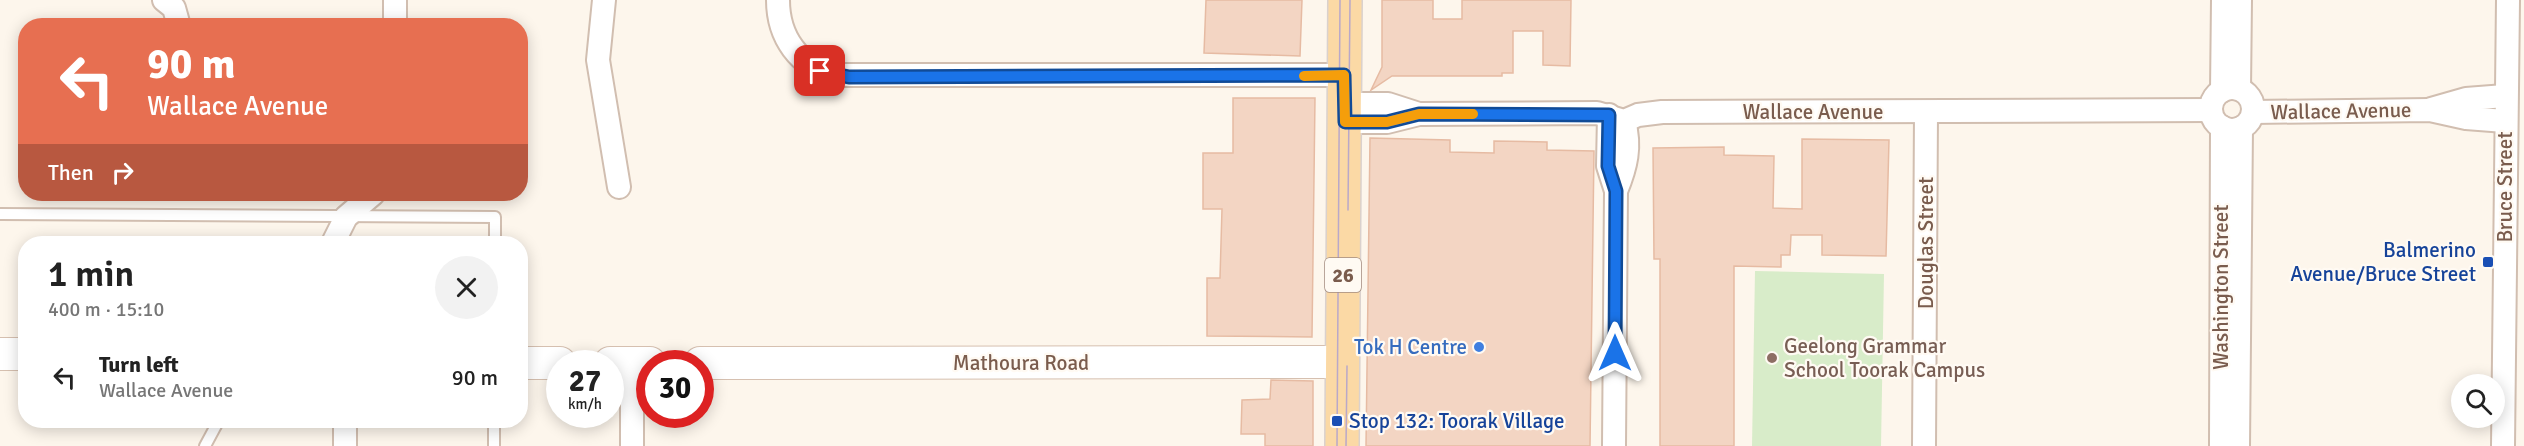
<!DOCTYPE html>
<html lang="en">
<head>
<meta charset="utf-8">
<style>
	:root { --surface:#fff; --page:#f2f2f2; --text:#222; --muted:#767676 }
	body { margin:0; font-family:Signika,sans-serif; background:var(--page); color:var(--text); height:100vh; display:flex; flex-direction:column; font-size:22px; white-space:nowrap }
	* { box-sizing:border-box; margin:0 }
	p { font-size:20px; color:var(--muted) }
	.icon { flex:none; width:33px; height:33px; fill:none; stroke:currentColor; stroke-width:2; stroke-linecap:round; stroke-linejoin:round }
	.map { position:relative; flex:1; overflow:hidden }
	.details { position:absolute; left:18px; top:236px; width:510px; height:192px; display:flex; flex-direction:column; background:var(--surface); border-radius:24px; box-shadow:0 3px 15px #0003 }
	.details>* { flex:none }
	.top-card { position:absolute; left:18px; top:18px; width:510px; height:183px; border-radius:24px; box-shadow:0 3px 15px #0003; background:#e76f51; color:#fff; overflow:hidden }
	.fabs { position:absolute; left:2451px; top:374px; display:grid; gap:12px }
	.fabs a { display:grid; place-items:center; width:54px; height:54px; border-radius:50%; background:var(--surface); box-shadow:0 3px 15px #0003; font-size:30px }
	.speed { position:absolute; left:546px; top:350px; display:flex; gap:12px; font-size:30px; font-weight:700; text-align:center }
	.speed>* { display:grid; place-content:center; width:78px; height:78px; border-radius:50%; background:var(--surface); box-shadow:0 3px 15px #0003; line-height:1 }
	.speed small { font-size:15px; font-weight:400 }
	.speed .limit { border:9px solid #d22; background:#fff; color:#111 }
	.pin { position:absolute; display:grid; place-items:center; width:51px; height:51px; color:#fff; margin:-26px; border-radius:12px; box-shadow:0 3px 9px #0006 }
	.me { position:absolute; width:66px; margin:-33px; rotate:0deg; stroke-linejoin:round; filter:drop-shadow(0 0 4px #0008) }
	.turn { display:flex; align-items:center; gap:21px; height:126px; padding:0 30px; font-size:27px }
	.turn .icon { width:78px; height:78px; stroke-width:2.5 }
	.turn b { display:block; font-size:42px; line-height:51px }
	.then { display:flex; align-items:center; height:57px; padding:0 30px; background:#0003; gap:12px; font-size:22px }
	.round { display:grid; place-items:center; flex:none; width:63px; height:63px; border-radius:32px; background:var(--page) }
	.head { display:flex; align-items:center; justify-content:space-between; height:102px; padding:0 30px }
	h1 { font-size:36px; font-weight:600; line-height:45px }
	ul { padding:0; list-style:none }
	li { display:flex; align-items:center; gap:18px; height:78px; padding:0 30px }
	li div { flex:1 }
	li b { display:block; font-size:22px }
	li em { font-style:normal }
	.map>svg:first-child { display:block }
	.green { fill:#d8ecc9 }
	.building { fill:#f3d5c3; stroke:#e6bba3; stroke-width:1.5 }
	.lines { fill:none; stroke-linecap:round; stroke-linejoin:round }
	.lane-casing { stroke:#d1beb0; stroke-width:14 }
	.street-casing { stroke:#d1beb0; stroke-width:26 }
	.secondary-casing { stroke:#d6c0b0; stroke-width:34 }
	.primary-casing { stroke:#dad1cd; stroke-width:36 }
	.lane { stroke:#fff; stroke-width:10 }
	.street { stroke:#fff; stroke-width:22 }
	.secondary { stroke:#fff; stroke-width:32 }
	.primary { stroke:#fbd9a5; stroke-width:33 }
	.tram { stroke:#b9a8c9; stroke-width:1.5 }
	.route-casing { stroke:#114b97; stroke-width:15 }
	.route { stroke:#1a73e8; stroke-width:10 }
	.slow { stroke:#f59e0b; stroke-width:10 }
	.transit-dot { fill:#1a4fb4; stroke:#fffaf3; stroke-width:2 }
	.shop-dot { fill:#3f7fe0; stroke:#fffaf3; stroke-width:2 }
	.education-dot { fill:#8d6e63; stroke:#fffaf3; stroke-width:2 }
	.labels { text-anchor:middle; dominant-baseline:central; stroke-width:4.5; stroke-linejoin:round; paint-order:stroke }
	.shield { fill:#fffaf3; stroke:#a28b7f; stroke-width:1.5 }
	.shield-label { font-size:20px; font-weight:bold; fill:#7a5c4d }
	.street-label { font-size:21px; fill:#7a5c4d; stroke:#fffaf3 }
	.transit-label { font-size:21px; fill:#164399; stroke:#fffaf3; text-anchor:end }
	.education-label { font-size:21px; fill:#785e54; stroke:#fffaf3; text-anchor:start }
	.shop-label { font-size:21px; fill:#366cbe; stroke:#fffaf3; text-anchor:end }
</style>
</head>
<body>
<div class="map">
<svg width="2524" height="446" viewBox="0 0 2524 446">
	<rect width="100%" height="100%" fill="#fdf6ec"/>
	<!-- green -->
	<path class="green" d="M1755,271L1884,274L1881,446H1752Z"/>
	<!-- building -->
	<g class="building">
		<path d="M1206,0H1302L1300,56L1204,53Z"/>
		<path d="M1382,0H1433V19H1462V0H1571L1570,66L1543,65V31H1513V73H1502V76H1392L1371,90L1382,67Z"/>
		<path d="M1233,98H1315L1312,337L1207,336V278H1220L1222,209H1203V153H1233Z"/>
		<path d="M1370,138L1450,140V152L1494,153V141L1547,142V150L1594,151L1590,446H1366Z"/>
		<path d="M1802,139L1889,140L1886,256L1822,255V235H1791L1790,255H1781V267L1734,266V446H1660V259H1654L1653,148L1724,147V155L1774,156L1773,208L1802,209Z"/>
		<path d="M1271,380L1313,381V446H1265V434H1241L1242,400L1270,399Z"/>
	</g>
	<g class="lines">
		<defs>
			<g id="lane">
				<path d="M0,214L495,217V243"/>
				<path d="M205,446L219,420"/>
				<path d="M494,446V420"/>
			</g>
			<g id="street">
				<path d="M164,0L174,8L179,26"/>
				<path d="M395,0V26"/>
				<path d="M604,0L598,60L619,187"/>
				<path d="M778,0C778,37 799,67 835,75H1344"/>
				<circle cx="2232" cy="109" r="21"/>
				<path d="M2239,89L2240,0"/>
				<path d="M2222,91L2223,0"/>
				<path d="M1345,104H1388L1419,114"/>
				<path d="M2431,109L2466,99L2505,96"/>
				<path d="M2253,112L2430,110L2466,118L2505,121"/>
				<path d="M1609,115L1608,166L1616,191L1614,446"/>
				<path d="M1345,122H1387L1419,114L1597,113L1624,121L1638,115L1662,112L2211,110"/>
				<path d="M1616,191C1626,167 1631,147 1624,121"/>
				<path d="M333,243L346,217L373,194"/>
				<path d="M345,446V420"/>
				<path d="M632,446V363"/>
				<path d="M1924,446L1926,113"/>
				<path d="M2221,446L2222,127"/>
				<path d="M2238,446L2241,128"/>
				<path d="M2503,446L2508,0"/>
			</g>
			<g id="secondary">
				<path d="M0,354H26"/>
				<path d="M520,363H560"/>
				<path d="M610,363H650"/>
				<path d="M700,363L1342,362"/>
			</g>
			<path id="primary" d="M1342,446L1345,0"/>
		</defs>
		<!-- lane casing -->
		<use href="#lane" class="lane-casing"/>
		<!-- street casing -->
		<use href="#street" class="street-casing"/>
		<!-- secondary casing -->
		<use href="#secondary" class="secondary-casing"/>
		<!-- primary casing -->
		<use href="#primary" class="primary-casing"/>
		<!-- lane -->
		<use href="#lane" class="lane"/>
		<!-- street -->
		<use href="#street" class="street"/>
		<!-- secondary -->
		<use href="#secondary" class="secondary"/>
		<!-- primary -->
		<use href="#primary" class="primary"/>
		<!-- tram -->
		<g class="tram">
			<path d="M1348,210L1350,0"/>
			<path d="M1337,446L1340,0"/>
			<path d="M1346,446L1347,366"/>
		</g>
	</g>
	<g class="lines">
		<defs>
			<path id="route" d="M820,71L849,77L1344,75L1345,122H1387L1419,114L1609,115L1608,166L1616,191L1615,353"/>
		</defs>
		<!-- route casing -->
		<use href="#route" class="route-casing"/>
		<!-- route -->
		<use href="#route" class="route"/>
		<!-- slow -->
		<path class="slow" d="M1304,76L1344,75L1345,122H1387L1419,114H1473"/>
	</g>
	<!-- markers -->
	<g class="transit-dot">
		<rect x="2482" y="256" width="12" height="12" rx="3"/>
		<rect x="1331" y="415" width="12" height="12" rx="3"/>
	</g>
	<circle class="shop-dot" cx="1479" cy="347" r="6"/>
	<circle class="education-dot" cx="1772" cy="358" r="6"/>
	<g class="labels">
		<!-- shield labels -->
		<rect class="shield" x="1325" y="258" width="36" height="34" rx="4.5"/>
		<g class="shield-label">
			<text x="1343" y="275">26</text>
		</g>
		<!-- street labels -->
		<g class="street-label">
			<text transform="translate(2341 111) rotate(-1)">Wallace Avenue</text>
			<text x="1813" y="112">Wallace Avenue</text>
			<text transform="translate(2505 187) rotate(-90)">Bruce Street</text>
			<text transform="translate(1926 243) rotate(-90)">Douglas Street</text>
			<text transform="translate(2221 287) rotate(-90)">Washington Street</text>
			<text x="1021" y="363">Mathoura Road</text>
		</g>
		<!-- transit labels -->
		<g class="transit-label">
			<text x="2476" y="250">Balmerino<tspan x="2476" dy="24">Avenue/Bruce Street</tspan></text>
			<text x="1349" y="421" text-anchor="start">Stop 132: Toorak Village</text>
		</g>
		<!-- education labels -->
		<g class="education-label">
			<text x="1784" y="346">Geelong Grammar<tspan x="1784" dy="24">School Toorak Campus</tspan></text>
		</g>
		<!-- shop labels -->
		<g class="shop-label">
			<text x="1467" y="347">Tok H Centre</text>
		</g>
	</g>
</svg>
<div class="fabs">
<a><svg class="icon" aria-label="search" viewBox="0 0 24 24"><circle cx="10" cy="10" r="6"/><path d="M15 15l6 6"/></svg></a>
</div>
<div class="speed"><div>27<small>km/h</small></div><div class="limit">30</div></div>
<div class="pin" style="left:820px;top:71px;background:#d93025"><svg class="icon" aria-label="arrive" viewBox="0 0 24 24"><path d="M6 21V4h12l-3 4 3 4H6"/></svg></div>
<svg class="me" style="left:1615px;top:353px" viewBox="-20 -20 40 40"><path d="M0-17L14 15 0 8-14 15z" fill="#1a73e8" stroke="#fff" stroke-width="4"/></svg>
<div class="top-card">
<div class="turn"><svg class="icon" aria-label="left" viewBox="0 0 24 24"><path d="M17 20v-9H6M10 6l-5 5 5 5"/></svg><div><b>90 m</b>Wallace Avenue</div></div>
<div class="then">Then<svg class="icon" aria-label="right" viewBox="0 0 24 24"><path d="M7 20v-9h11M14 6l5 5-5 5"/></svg></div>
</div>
<section class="details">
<div class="head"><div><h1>1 min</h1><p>400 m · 15:10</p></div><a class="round"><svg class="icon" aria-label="close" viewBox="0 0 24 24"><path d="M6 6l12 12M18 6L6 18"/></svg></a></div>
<ul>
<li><svg class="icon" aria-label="left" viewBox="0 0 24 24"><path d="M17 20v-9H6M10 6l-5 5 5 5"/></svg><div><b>Turn left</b><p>Wallace Avenue</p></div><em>90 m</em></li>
</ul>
</section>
</div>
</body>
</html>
